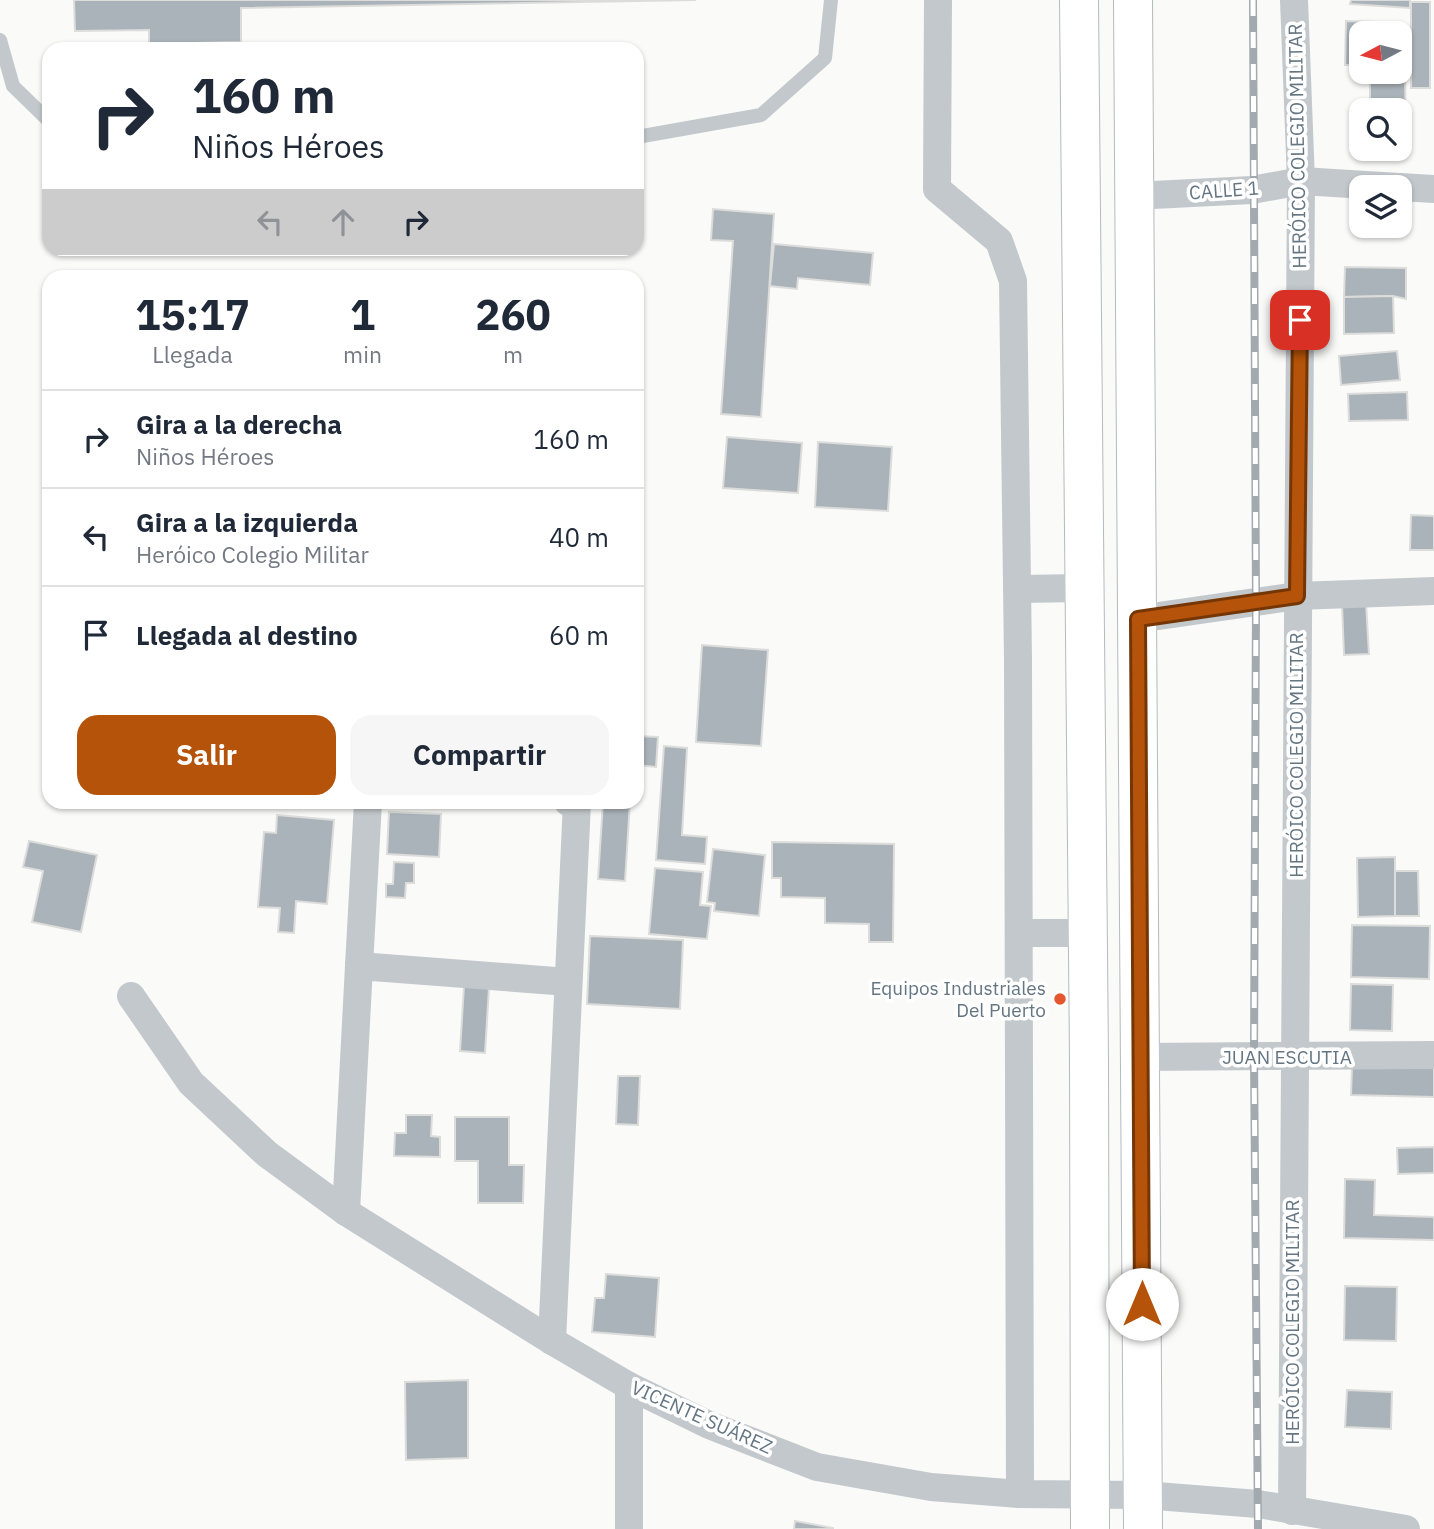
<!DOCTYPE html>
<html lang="es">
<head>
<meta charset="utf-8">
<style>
	:root { --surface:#fff; --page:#f6f6f7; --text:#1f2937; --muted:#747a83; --line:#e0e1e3; --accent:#b45309 }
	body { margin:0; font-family:"IBM Plex Sans",sans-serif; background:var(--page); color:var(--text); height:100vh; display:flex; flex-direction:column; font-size:26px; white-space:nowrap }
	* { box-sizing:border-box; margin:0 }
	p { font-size:23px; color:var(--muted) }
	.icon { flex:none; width:38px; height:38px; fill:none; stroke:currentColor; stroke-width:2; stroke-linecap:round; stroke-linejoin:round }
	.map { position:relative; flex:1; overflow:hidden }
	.details { position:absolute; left:42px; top:270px; width:602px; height:539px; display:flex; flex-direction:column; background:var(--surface); border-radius:21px; box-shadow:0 2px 5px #0004 }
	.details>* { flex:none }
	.hud { position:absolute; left:42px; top:42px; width:602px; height:214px; border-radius:21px; box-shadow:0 2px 5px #0004; background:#fff; color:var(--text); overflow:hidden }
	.needle { width:46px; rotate:263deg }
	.controls { position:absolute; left:1349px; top:21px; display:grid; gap:14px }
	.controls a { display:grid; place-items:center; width:63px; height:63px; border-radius:14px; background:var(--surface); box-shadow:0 2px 5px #0004; font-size:35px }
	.pin { position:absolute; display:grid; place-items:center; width:60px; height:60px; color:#fff; margin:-30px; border-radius:14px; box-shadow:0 4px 10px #0006 }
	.me { position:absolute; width:77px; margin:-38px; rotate:0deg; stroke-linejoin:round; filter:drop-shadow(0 0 5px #0008) }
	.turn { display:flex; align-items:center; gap:24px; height:147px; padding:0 35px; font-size:32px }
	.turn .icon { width:91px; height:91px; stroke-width:2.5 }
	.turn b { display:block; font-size:49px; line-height:60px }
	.lanes { display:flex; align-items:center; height:66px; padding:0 35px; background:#0003; justify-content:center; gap:35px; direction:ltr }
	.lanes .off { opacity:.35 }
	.eta { display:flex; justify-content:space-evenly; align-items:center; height:119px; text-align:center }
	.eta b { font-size:42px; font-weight:700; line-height:49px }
	.cta { display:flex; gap:14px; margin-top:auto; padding:14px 35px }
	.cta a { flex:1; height:80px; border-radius:21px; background:var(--accent); color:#fff; font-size:28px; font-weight:700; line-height:80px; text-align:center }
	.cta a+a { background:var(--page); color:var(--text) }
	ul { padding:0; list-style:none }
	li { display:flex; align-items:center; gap:21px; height:98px; padding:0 35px; border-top:2px solid var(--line) }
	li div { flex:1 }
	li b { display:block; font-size:26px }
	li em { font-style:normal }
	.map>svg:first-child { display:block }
	.building { fill:#aab3b9; stroke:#dcdcda; stroke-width:2 }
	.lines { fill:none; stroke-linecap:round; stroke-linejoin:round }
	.primary-casing { stroke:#b5babe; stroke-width:40 }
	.lane { stroke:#c3c8cc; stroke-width:14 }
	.street { stroke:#c3c8cc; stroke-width:28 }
	.primary { stroke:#fff; stroke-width:38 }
	.rail-casing { stroke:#a2aab0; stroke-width:8 }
	.rail { stroke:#fff; stroke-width:5; stroke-dasharray:16; stroke-linecap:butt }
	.route-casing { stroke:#753606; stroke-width:18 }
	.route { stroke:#b45309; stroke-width:12 }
	.poi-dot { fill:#e4572e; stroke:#fff; stroke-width:2.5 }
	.labels { text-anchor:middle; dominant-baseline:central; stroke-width:7; stroke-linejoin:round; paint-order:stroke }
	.street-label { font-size:19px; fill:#657683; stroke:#fff }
	.poi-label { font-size:19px; fill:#657683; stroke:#fff; text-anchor:end }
</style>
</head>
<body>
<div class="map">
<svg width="1434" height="1529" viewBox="0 0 1434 1529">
	<rect width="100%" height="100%" fill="#fafaf8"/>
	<!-- building -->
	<g class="building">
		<path d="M74,0H696L241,8V42L149,44V30L75,31Z"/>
		<path d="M1351,0H1410V8L1350,4Z"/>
		<rect x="1411" y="2" width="19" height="86"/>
		<path d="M1346,21L1375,22V33H1362V65H1345Z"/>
		<path d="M1405,79L1406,125L1400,126V110H1370V80Z"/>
		<path d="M713,209L774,214L761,417L721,414L733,241L711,240Z"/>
		<path d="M774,244L873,253L870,285L798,278L797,289L770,286Z"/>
		<path d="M1345,267L1406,268V299L1393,296L1344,297Z"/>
		<path d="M1393,296L1394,333L1344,334V297Z"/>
		<path d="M1397,351L1400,380L1341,385L1339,356Z"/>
		<path d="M1407,392L1408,420L1349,421L1348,394Z"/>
		<path d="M727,437L802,443L798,493L723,488Z"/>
		<path d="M818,442L892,447L888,511L815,507Z"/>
		<path d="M1411,515L1434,516V550H1410Z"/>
		<path d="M1366,603L1369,654L1344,655L1342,604Z"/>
		<path d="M702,645L768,650L761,746L696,742Z"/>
		<path d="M637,736L658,737L656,767L637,765Z"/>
		<path d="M664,746L687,748L682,835L707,837L705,864L656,860Z"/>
		<path d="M603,802H630L625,881L598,879Z"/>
		<path d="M389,812L441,814L439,857L387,854Z"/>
		<path d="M277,815L334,820L327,904L296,901L294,933L278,932L280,908L258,907L264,832L276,833Z"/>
		<path d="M29,841L97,855L81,932L32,922L43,871L23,867Z"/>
		<path d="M772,842L894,844L893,942H869V924L825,923V898L781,897V878H772Z"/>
		<path d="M713,849L765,855L759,916L714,911L715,903L707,902Z"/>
		<path d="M1395,857V916L1358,917L1357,858Z"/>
		<path d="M394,862L414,863V883H406L405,898L386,897V884H393Z"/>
		<path d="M655,868L703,872L700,905L711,906L707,939L649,934Z"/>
		<path d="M1395,871H1418L1419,916H1395Z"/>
		<path d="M1352,925L1430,926L1429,979L1351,977Z"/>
		<path d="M590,936L683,940L680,1009L587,1004Z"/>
		<path d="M1351,984L1393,985L1392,1031L1350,1030Z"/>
		<path d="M464,986L489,988L485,1053L460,1051Z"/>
		<path d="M1352,1066L1434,1068V1097L1351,1095Z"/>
		<path d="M618,1076H640L638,1125L616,1124Z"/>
		<path d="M406,1115H432L431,1136L440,1137V1157L394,1156L395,1133H406Z"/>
		<path d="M455,1117H509V1165H524L523,1203H478V1161H455Z"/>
		<path d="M1434,1147V1173L1398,1174L1397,1148Z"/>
		<path d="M1345,1179L1375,1180L1374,1215L1434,1217V1240L1344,1238Z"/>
		<path d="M606,1274L659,1278L655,1337L592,1332L595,1298H604Z"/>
		<path d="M1345,1286L1397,1287L1396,1341L1344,1340Z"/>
		<path d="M468,1380V1458L406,1460L405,1382Z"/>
		<path d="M1347,1390L1392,1392L1391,1429L1345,1427Z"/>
		<path d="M795,1521L833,1528V1529H794Z"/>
	</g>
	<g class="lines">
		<defs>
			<g id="primary">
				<path d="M1079,0L1089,1059L1090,1529"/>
				<path d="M1133,0L1143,1529"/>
			</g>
		</defs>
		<!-- primary casing -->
		<use href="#primary" class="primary-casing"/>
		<!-- lane -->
		<g class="lane">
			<path d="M0,40L13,86L49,121"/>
			<path d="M637,137L761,115L825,58L831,0"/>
		</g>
		<!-- street -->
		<g class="street">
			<path d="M938,0L937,189L999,241L1013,281L1018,660L1020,1494"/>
			<path d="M1400,187L1434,189"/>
			<path d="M1133,196L1252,190L1301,181L1399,187"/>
			<path d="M1017,589L1085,588"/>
			<path d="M1138,619L1297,596L1434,591"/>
			<path d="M1019,933H1088"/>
			<path d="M359,966L368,802"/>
			<path d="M131,996L191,1083L267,1154L346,1212L552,1341L629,1386L709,1425L817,1467L931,1487L1020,1494L1143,1495L1258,1504L1406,1529"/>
			<path d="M1140,1057L1434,1055"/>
			<path d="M346,1212L359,966L568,982"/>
			<path d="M552,1341L577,802H568"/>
			<path d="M1292,1511L1301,181L1294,0"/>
			<path d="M629,1529V1386"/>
		</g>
		<!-- primary -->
		<use href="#primary" class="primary"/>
		<defs>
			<path id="rail" d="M1253,0L1256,602L1254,1057L1258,1529"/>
		</defs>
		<!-- rail casing -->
		<use href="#rail" class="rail-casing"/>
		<!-- rail -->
		<use href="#rail" class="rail"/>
	</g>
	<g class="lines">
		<defs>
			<path id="route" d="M1142,1304L1138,619L1297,596L1300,320"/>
		</defs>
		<!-- route casing -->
		<use href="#route" class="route-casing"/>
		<!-- route -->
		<use href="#route" class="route"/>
	</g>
	<!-- markers -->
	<circle class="poi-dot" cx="1060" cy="999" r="7"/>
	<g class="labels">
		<!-- street labels -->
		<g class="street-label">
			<text transform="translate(1297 146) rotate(-91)">HERÓICO COLEGIO MILITAR</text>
			<text transform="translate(1224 190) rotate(-4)">CALLE 1</text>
			<text transform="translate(1296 755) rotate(-90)">HERÓICO COLEGIO MILITAR</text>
			<text x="1287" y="1057">JUAN ESCUTIA</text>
			<text transform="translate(1292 1322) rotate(-90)">HERÓICO COLEGIO MILITAR</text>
			<text transform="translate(702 1417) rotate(24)">VICENTE SUÁREZ</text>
		</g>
		<!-- poi labels -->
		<g class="poi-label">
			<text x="1046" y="988">Equipos Industriales<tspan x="1046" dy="22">Del Puerto</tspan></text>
		</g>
	</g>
</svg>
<div class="controls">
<a><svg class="needle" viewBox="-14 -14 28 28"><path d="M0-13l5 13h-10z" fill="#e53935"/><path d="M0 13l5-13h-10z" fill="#747a83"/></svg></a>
<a><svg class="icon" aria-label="search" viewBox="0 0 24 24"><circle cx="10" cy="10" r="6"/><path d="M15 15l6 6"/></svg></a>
<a><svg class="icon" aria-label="layers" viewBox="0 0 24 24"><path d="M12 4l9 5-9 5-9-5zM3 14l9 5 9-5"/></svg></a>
</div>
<div class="pin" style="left:1300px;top:320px;background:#d93025"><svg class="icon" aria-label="arrive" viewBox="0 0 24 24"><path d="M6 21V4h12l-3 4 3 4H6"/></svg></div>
<svg class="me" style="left:1142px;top:1304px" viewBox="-20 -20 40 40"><circle r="19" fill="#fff"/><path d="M0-13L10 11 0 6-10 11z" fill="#b45309"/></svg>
<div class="hud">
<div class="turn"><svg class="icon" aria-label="right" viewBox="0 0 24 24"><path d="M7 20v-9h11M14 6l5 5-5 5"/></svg><div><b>160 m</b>Niños Héroes</div></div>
<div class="lanes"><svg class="icon off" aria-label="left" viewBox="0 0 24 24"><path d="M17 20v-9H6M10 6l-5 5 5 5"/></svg><svg class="icon off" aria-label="ahead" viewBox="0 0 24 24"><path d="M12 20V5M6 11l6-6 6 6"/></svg><svg class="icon" aria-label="right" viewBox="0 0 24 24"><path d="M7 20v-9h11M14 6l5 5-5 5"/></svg></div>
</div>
<section class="details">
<div class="eta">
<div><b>15:17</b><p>Llegada</p></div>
<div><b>1</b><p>min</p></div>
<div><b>260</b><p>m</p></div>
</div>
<ul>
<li><svg class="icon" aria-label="right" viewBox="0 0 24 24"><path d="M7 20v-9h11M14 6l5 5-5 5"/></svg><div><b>Gira a la derecha</b><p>Niños Héroes</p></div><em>160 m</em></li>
<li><svg class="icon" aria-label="left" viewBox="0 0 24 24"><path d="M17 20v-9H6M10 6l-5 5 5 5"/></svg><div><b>Gira a la izquierda</b><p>Heróico Colegio Militar</p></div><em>40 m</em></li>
<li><svg class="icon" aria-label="arrive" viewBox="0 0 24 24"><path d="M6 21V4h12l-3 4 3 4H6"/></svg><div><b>Llegada al destino</b></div><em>60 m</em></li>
</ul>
<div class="cta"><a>Salir</a><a>Compartir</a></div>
</section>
</div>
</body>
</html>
